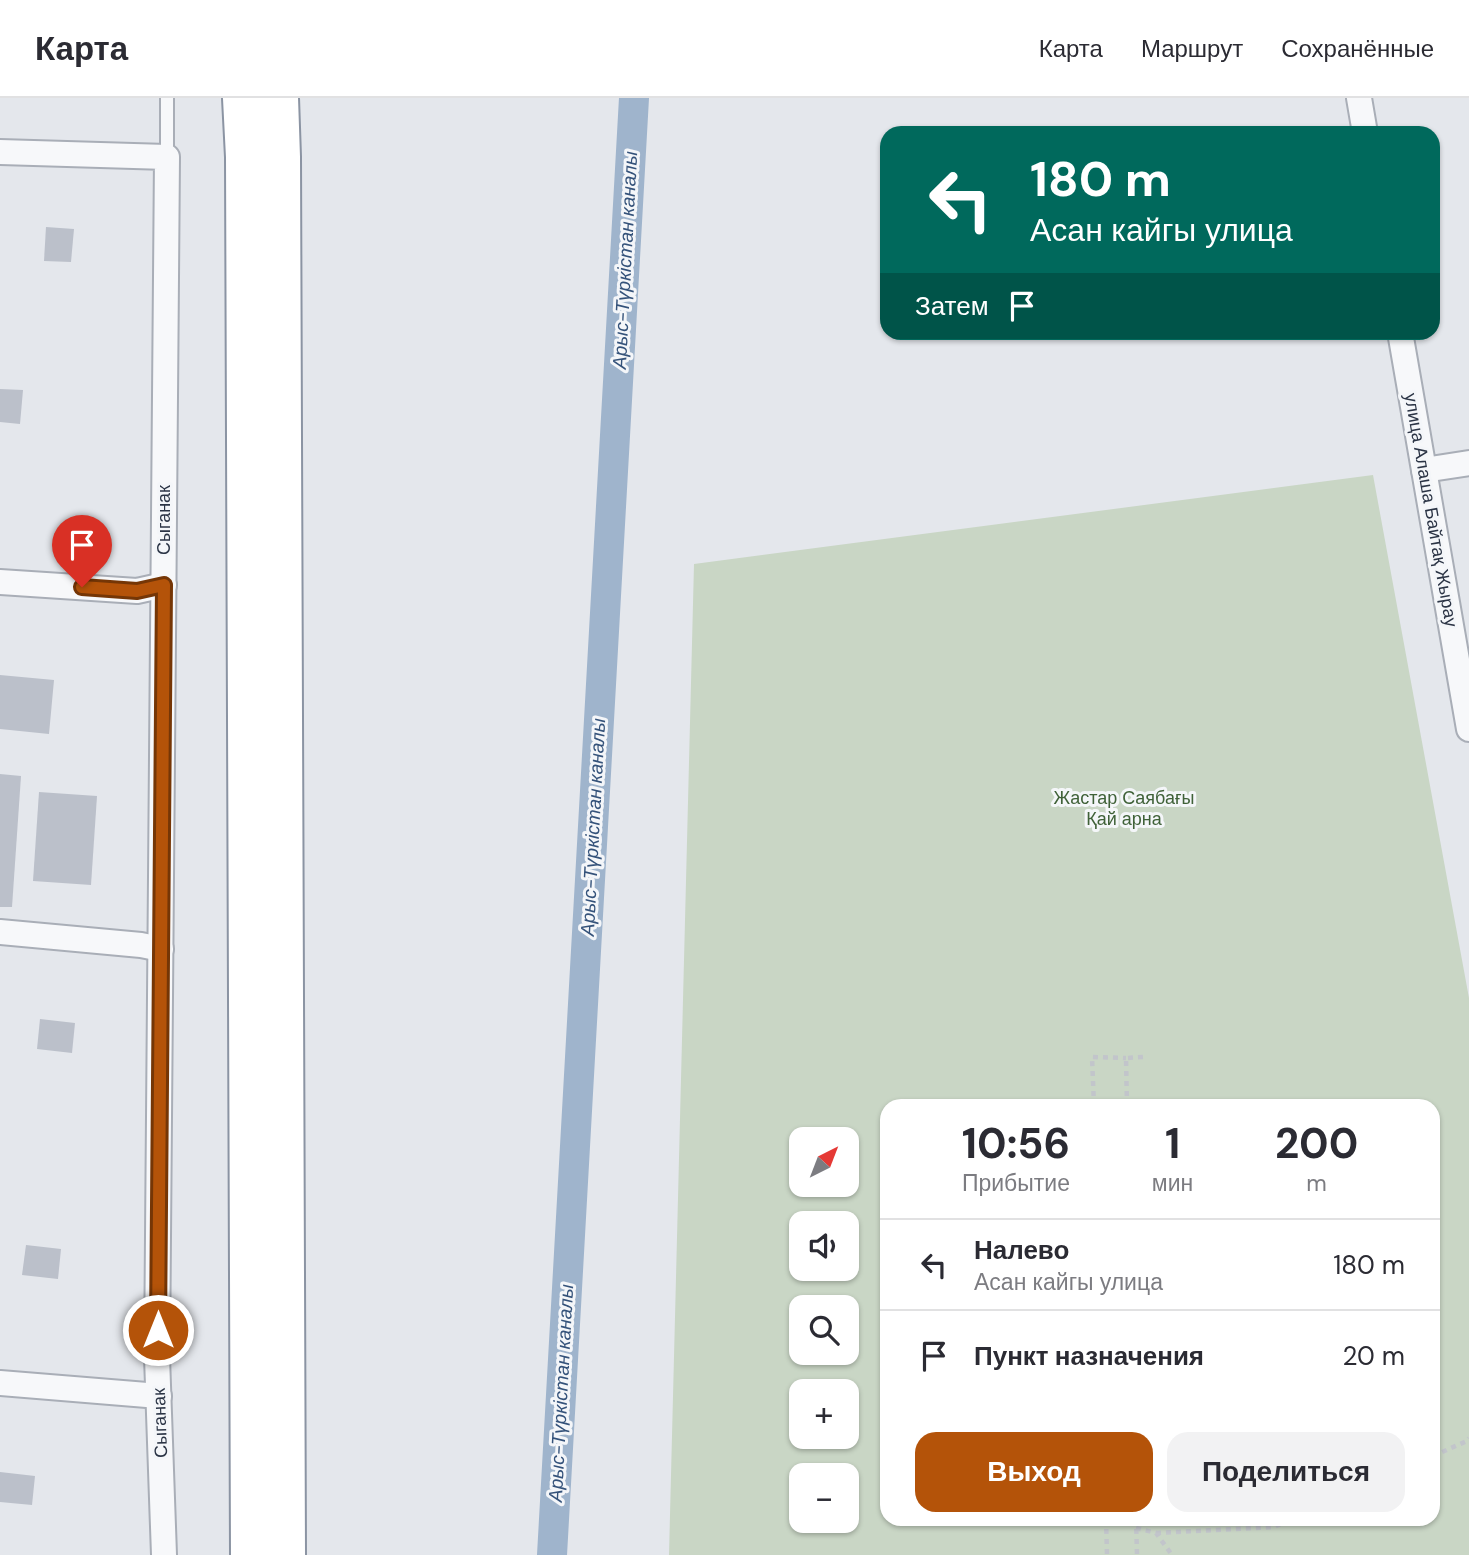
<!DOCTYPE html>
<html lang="ru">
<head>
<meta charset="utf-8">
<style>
	:root { --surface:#fff; --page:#f2f2f3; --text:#2b2b33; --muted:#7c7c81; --line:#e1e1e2; --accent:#b45309 }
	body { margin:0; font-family:"DM Sans",sans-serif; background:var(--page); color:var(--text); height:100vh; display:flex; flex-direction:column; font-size:26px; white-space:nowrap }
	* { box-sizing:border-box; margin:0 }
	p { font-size:23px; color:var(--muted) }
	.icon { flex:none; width:38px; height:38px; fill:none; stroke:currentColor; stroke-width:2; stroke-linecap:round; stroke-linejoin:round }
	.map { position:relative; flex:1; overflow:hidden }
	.drawer { position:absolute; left:880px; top:1001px; width:560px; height:427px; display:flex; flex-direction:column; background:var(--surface); border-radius:21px; box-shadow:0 2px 5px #0004 }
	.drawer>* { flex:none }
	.hud { position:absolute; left:880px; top:28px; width:560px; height:214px; border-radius:21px; box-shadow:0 2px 5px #0004; background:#00695c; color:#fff; overflow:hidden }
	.needle { width:46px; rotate:42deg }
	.controls { position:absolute; left:789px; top:1029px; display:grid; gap:14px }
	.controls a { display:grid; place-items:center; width:70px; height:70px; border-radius:14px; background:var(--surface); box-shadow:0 2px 5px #0004; font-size:35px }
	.pin { position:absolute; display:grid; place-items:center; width:60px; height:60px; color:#fff; margin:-72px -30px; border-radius:50% 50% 50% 0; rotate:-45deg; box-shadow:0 0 7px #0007 }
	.pin .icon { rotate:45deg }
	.me { position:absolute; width:77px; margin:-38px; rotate:0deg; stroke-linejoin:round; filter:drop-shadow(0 0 5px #0008) }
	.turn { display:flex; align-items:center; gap:24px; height:147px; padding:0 35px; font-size:32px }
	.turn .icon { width:91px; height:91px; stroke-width:2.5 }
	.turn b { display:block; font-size:49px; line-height:60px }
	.then { display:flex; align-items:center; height:66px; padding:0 35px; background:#0003; gap:14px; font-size:26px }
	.eta { display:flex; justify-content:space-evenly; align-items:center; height:119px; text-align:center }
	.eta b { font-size:42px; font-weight:700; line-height:49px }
	.cta { display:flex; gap:14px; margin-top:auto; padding:14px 35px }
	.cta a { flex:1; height:80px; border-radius:21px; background:var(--accent); color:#fff; font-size:28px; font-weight:700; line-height:80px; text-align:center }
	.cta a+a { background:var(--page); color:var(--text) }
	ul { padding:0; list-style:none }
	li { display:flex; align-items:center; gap:21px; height:91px; padding:0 35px; border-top:2px solid var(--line) }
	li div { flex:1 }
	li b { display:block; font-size:26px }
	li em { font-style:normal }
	header { display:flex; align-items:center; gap:42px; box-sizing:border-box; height:98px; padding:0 35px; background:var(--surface); border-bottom:2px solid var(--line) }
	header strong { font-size:33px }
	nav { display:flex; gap:38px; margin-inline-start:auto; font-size:24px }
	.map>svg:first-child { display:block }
	.green { fill:#c9d6c5; fill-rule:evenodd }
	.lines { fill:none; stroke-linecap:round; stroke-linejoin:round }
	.canal { stroke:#9fb4cc; stroke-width:30 }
	.building { fill:#bbc0ca }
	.lane-casing { stroke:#a9aeb7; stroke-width:16 }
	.street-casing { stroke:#a9aeb7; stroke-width:28 }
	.highway-casing { stroke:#8b94a3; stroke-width:42 }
	.path { stroke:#c2c5cb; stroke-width:4.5; stroke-dasharray:5 5; stroke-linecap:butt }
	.lane { stroke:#f7f8fa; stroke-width:12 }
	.street { stroke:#f7f8fa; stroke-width:24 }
	.highway { stroke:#fff; stroke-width:38 }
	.route-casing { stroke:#753606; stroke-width:18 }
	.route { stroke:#b45309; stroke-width:12 }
	.labels { text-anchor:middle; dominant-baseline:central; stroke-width:6; stroke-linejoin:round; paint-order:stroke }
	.street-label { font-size:18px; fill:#2b3445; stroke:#f4f6f9 }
	.park-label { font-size:18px; fill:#3f6138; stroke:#f4f6f9 }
	.water-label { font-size:19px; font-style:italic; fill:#34527a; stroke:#f4f6f9 }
</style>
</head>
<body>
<header>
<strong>Карта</strong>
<nav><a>Карта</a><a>Маршрут</a><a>Сохранённые</a></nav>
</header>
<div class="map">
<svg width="1469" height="1457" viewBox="0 0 1469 1457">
	<rect width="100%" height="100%" fill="#e4e7ec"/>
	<!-- green -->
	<path class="green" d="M1373,377L1469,900V1457H669L694,466ZM887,1008H1433V1421H887ZM802,1041H847V1087H802ZM802,1125H847V1171H802ZM802,1209H847V1255H802ZM802,1293H847V1339H802ZM802,1377H847V1423H802Z"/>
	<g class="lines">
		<!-- canal -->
		<path class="canal" d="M552,1457L634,0"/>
	</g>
	<!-- building -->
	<g class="building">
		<path d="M46,129L74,131L71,164L44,163Z"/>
		<path d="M0,291L23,292L20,326L0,324Z"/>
		<path d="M0,577L54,582L49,636L0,631Z"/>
		<path d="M0,676L21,678L12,809H0Z"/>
		<path d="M39,694L97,698L91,787L33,783Z"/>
		<path d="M40,921L75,925L72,955L37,951Z"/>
		<path d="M26,1147L61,1151L58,1181L22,1177Z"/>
		<path d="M0,1374L35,1378L32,1407L0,1404Z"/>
	</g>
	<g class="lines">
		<defs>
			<path id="lane" d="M167,0V59"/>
			<g id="street">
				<path d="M1359,0L1365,35"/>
				<path d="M0,54L167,59L157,1259L164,1457"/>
				<path d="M1400,234L1469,631"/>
				<path d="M1424,372L1469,365"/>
				<path d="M0,484L137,493L164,487"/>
				<path d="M0,834L141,847L161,851"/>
				<path d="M0,1285L159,1298"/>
			</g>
			<g id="highway">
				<path d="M242,0L245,59L250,1457"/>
				<path d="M279,0L281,59L286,1457"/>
			</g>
		</defs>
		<!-- lane casing -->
		<use href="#lane" class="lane-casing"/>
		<!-- street casing -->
		<use href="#street" class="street-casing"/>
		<!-- highway casing -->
		<use href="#highway" class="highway-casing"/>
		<!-- path -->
		<g class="path">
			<path d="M1094,1008L1092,959L1126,960"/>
			<path d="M1127,1008L1126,960L1143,959"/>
			<path d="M1433,1358L1467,1343L1469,1340"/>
			<path d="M1106,1421L1107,1457"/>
			<path d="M1136,1421L1137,1457"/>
			<path d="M1136,1430L1156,1435L1172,1457"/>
			<path d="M1156,1435L1274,1429L1292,1421"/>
		</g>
		<!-- lane -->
		<use href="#lane" class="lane"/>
		<!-- street -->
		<use href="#street" class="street"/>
		<!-- highway -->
		<use href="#highway" class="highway"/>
	</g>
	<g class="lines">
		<defs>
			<path id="route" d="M82,489L137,493L164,487L158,1232"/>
		</defs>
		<!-- route casing -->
		<use href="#route" class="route-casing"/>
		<!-- route -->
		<use href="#route" class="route"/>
	</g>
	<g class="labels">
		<!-- street labels -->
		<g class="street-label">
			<text transform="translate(1431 412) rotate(80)">улица Алаша Байтақ Жырау</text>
			<text transform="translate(164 422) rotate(-90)">Сыганак</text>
			<text transform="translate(160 1325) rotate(-92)">Сыганак</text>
		</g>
		<!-- park labels -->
		<g class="park-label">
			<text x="1124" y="700">Жастар Саябағы<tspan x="1124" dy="21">Қай арна</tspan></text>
		</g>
		<!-- water labels -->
		<g class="water-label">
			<text transform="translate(625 162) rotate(-87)">Арыс-Түркістан каналы</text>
			<text transform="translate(593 729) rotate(-87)">Арыс-Түркістан каналы</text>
			<text transform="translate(561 1295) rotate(-87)">Арыс-Түркістан каналы</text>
		</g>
	</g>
</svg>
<div class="controls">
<a><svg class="needle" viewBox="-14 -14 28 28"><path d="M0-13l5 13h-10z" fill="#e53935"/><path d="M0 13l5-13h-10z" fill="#7c7c81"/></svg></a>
<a><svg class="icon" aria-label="sound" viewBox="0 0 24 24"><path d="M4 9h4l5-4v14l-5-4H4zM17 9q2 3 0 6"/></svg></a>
<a><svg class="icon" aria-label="search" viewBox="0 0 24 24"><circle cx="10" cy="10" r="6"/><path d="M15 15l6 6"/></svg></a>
<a>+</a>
<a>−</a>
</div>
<div class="pin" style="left:82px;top:489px;background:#d93025"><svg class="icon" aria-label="arrive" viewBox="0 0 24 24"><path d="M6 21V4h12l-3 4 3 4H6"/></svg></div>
<svg class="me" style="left:158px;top:1232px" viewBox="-20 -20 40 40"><circle r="17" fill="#b45309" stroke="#fff" stroke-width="3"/><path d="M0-11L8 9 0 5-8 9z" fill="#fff"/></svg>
<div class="hud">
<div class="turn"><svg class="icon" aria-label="left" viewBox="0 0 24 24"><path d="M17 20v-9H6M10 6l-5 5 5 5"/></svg><div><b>180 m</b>Асан кайгы улица</div></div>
<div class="then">Затем<svg class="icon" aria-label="arrive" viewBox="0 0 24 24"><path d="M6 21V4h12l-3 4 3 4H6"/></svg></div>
</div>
<section class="drawer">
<div class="eta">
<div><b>10:56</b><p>Прибытие</p></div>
<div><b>1</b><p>мин</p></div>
<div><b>200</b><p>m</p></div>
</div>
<ul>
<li><svg class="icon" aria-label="left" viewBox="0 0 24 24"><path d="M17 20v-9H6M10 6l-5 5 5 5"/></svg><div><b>Налево</b><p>Асан кайгы улица</p></div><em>180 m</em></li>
<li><svg class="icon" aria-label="arrive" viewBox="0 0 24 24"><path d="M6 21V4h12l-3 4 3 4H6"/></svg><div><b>Пункт назначения</b></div><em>20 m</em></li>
</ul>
<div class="cta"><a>Выход</a><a>Поделиться</a></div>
</section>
</div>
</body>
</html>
